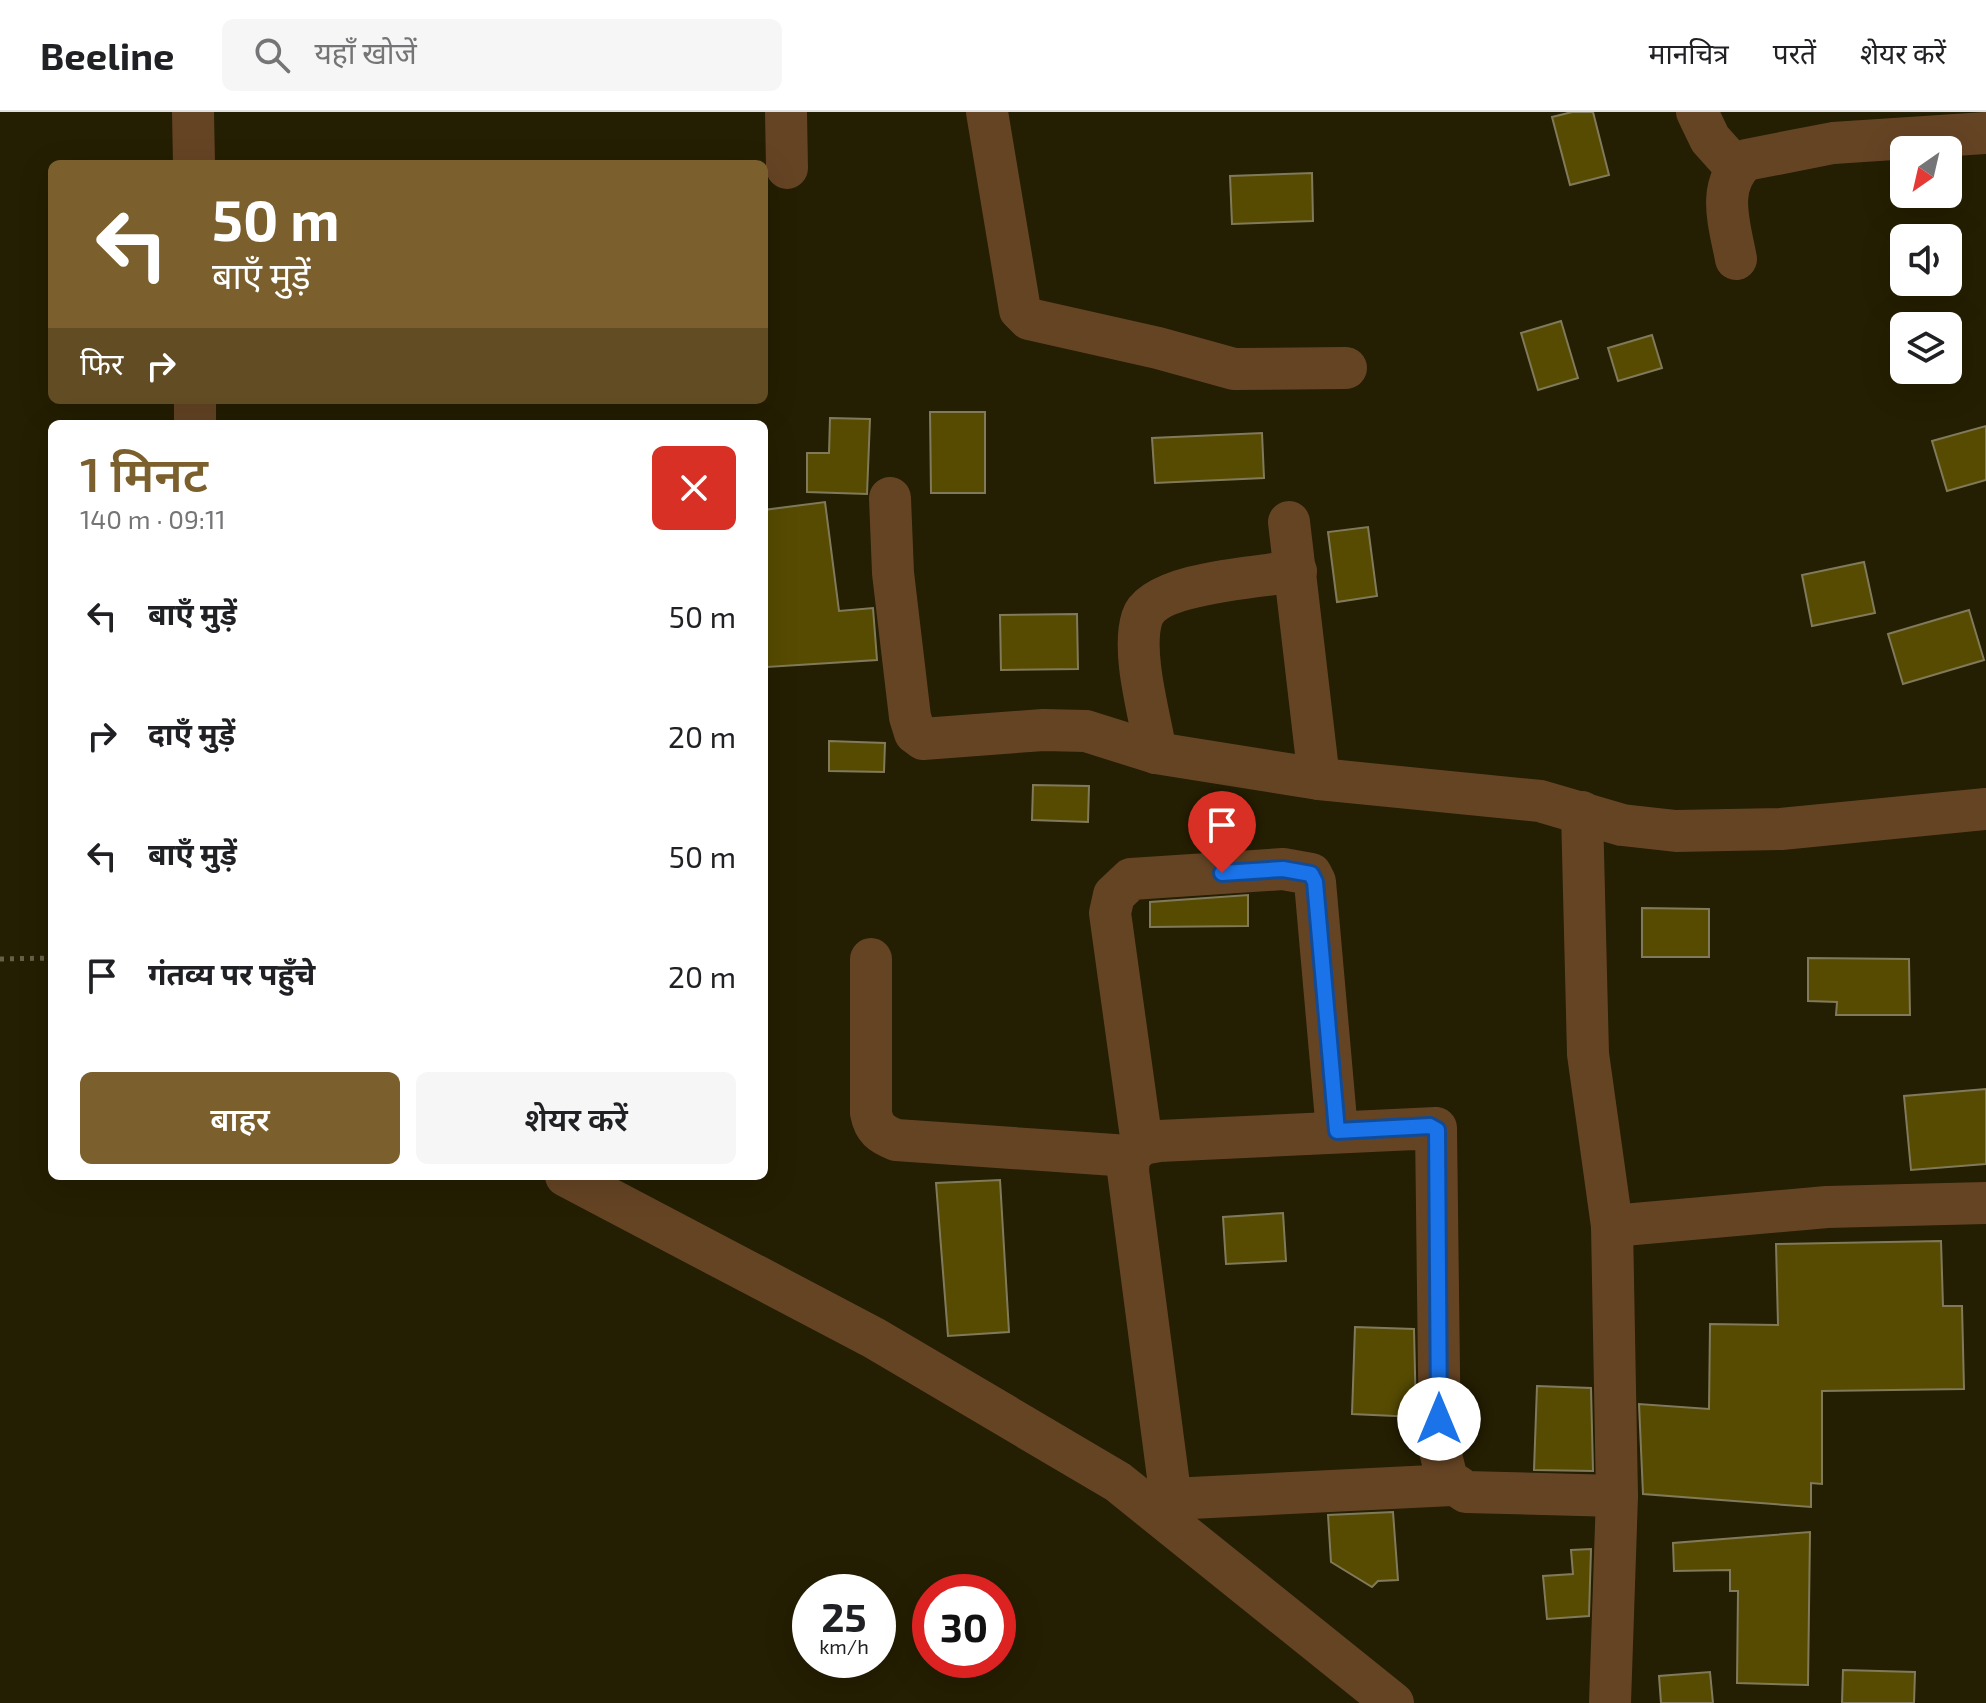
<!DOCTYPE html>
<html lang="hi">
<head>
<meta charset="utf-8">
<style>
	:root { --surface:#fff; --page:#f6f6f6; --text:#202124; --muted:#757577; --line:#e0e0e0; --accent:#7b5f2d }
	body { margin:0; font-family:"Exo 2","Noto Sans Devanagari",sans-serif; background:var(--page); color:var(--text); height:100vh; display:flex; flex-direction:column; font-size:30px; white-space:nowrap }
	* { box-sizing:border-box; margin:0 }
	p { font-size:26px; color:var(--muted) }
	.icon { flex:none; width:44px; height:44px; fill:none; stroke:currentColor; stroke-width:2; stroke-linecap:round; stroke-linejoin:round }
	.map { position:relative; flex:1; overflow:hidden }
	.details { position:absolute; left:48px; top:308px; width:720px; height:760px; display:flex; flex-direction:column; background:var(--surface); border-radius:12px; box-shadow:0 8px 32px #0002 }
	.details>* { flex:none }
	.top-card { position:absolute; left:48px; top:48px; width:720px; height:244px; border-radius:12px; box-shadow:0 8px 32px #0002; background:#7b5f2d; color:#fff; overflow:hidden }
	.needle { width:52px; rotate:214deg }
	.fabs { position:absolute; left:1890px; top:24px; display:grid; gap:16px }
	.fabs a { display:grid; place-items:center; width:72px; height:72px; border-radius:12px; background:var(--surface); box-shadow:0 8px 32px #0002; font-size:40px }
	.speed { position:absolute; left:792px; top:1462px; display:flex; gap:16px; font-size:40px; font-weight:700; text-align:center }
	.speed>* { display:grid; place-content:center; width:104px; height:104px; border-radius:50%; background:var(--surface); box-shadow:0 8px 32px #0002; line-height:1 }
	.speed small { font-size:20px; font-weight:400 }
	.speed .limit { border:12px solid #d22; background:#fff; color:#111 }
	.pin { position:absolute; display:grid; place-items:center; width:68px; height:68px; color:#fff; margin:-82px -34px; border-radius:50% 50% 50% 0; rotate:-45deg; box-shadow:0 0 8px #0007 }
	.pin .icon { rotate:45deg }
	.me { position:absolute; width:88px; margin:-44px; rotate:0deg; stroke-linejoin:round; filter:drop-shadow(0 0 6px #0008) }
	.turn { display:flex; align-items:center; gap:28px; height:168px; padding:0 32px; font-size:36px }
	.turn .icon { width:104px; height:104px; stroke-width:2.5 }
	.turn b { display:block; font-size:56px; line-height:68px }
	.then { display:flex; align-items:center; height:76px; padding:0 32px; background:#0003; gap:16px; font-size:30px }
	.round { display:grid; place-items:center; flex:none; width:84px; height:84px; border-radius:12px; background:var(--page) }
	.headline { display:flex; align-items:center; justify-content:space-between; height:136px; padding:0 32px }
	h1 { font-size:48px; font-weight:600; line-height:60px; color:var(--accent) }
	.action { display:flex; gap:16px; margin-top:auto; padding:16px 32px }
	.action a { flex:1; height:92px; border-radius:12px; background:var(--accent); color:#fff; font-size:32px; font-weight:600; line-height:92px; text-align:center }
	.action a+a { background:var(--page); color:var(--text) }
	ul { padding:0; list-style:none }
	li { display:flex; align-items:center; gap:24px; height:120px; padding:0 32px }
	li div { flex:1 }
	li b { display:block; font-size:30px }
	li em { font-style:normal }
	header { display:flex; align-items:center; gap:48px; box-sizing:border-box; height:112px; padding:0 40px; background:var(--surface); border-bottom:2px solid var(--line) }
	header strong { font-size:38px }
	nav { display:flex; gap:44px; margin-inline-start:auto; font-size:28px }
	.search { width:560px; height:72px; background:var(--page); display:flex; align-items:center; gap:20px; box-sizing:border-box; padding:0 28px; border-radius:12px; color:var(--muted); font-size:30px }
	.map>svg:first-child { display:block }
	.building { fill:#574b02; stroke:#807a5b; stroke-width:2 }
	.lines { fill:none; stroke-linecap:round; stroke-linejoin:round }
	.path { stroke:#656047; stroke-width:5; stroke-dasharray:4 6; stroke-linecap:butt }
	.minor { stroke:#654424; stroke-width:42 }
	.route-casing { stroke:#114b97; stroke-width:20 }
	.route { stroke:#1a73e8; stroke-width:14 }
</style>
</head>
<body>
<header>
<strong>Beeline</strong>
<div class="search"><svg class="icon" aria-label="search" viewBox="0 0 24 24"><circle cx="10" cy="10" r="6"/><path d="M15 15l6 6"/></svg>यहाँ खोजें</div>
<nav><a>मानचित्र</a><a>परतें</a><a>शेयर करें</a></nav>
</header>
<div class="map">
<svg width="1986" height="1591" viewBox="0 0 1986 1591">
	<rect width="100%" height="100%" fill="#241e02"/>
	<!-- building -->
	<g class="building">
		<path d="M1572,0H1593L1609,63L1570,73L1552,5Z"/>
		<path d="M1312,61L1313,109L1232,112L1230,64Z"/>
		<path d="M1561,209L1578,266L1538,278L1521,221Z"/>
		<path d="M1652,223L1662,256L1618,269L1608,236Z"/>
		<path d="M930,300H985V381H931Z"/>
		<path d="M830,306L870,307L867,382L807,380V341H829Z"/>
		<path d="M1986,314V368L1947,379L1932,329Z"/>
		<path d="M1262,321L1264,366L1155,371L1152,326Z"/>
		<path d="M825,390L839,499L873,496L877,548L767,555L764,398Z"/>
		<path d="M1368,415L1377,484L1337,490L1328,420Z"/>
		<path d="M1864,450L1875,501L1812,514L1802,463Z"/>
		<path d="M1969,498L1984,548L1903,572L1888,522Z"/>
		<path d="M1077,502L1078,557L1001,558L1000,503Z"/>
		<path d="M829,629L885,631L884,660L829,659Z"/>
		<path d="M1033,673L1089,674L1088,710L1032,708Z"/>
		<path d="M1248,783V814L1150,815V790Z"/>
		<path d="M1642,796L1709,797V845H1642Z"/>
		<path d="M1808,846L1909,847L1910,903H1836L1837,890L1808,889Z"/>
		<path d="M1986,977V1052L1911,1058L1904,984Z"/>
		<path d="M1000,1068L1009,1220L948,1224L936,1071Z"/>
		<path d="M1283,1101L1286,1149L1226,1152L1223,1105Z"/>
		<path d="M1941,1129L1943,1194H1962L1964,1277L1822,1279V1372L1811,1371V1395L1643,1382L1639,1292L1709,1297L1710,1212L1778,1213L1776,1132Z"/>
		<path d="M1355,1215L1414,1217L1416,1305L1352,1302Z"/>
		<path d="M1537,1274L1591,1276L1593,1359L1534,1358Z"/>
		<path d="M1393,1400L1398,1468L1378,1469L1372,1475L1331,1450L1328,1403Z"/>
		<path d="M1810,1420L1808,1573L1737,1571L1738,1479H1730V1458L1674,1459L1673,1431Z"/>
		<path d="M1591,1437L1589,1504L1547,1507L1543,1464L1573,1462L1571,1438Z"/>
		<path d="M1843,1558L1915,1560L1914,1591H1842Z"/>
		<path d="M1710,1560L1713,1591H1661L1659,1564Z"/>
	</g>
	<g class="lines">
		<!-- path -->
		<path class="path" d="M0,847L52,846"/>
		<!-- minor -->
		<g class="minor">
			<path d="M193,0L194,52"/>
			<path d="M786,0L787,56"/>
			<path d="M987,0L1020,198L1029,207L1158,236L1234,257L1346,256"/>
			<path d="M1697,0L1710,27L1736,56"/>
			<path d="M1736,147C1730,114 1715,73 1746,48L1833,31L1986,21"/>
			<path d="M195,288V312"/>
			<path d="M890,386L893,461L910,605L915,621L923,627L1043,618L1086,619L1156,641L1319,667L1540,689L1622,713L1676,719L1781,717L1986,697"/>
			<path d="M1289,410L1319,667"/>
			<path d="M1156,641C1150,604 1131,541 1142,506C1153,470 1262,465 1296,459"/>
			<path d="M1582,700L1588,942L1612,1114L1617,1384L1610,1591"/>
			<path d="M871,847V1001C874,1017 881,1022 896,1028L1129,1044"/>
			<path d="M1142,1032L1110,801L1114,783L1131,767L1283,757L1311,762L1315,770L1337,1019"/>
			<path d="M566,1064L874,1226L1118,1370L1393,1591"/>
			<path d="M1612,1114L1827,1095L1986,1091"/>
			<path d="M1171,1387L1452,1373"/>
			<path d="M1174,1411L1128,1059L1129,1044L1142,1032L1159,1029L1436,1016L1440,1339L1447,1367L1466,1380L1617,1384"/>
		</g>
	</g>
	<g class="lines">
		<defs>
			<path id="route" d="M1222,761L1283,757L1311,762L1315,770L1337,1019L1430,1014L1437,1018L1439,1307"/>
		</defs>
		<!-- route casing -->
		<use href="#route" class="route-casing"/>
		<!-- route -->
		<use href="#route" class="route"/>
	</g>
</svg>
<div class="fabs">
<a><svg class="needle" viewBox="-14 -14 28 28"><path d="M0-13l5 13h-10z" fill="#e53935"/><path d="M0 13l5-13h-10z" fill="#757577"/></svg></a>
<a><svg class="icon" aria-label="sound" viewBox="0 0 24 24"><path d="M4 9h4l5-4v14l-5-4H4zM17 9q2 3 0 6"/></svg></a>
<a><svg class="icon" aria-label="layers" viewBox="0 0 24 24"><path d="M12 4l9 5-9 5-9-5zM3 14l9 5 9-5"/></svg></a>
</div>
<div class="speed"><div>25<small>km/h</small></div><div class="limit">30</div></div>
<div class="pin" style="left:1222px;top:761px;background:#d93025"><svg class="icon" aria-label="arrive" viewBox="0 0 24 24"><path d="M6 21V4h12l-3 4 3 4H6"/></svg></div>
<svg class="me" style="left:1439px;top:1307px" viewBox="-20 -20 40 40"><circle r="19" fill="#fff"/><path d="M0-13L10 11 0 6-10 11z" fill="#1a73e8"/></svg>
<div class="top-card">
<div class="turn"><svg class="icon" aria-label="left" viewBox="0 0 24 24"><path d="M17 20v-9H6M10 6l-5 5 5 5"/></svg><div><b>50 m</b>बाएँ मुड़ें</div></div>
<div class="then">फिर<svg class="icon" aria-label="right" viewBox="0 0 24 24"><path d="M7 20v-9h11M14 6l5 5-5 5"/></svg></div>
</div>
<section class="details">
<div class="headline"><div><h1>1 मिनट</h1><p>140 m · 09:11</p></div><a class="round" style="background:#d93025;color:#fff"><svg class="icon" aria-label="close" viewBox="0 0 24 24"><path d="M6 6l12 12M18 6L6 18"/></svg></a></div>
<ul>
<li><svg class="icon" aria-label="left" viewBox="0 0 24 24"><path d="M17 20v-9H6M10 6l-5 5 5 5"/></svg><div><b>बाएँ मुड़ें</b></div><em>50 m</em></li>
<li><svg class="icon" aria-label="right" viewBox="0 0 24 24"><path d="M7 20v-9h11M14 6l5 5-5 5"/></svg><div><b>दाएँ मुड़ें</b></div><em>20 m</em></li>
<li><svg class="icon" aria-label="left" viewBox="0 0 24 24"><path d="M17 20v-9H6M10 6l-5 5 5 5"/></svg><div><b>बाएँ मुड़ें</b></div><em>50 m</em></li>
<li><svg class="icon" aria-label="arrive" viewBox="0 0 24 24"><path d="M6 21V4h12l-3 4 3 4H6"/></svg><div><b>गंतव्य पर पहुँचे</b></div><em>20 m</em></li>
</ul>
<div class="action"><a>बाहर</a><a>शेयर करें</a></div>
</section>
</div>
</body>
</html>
